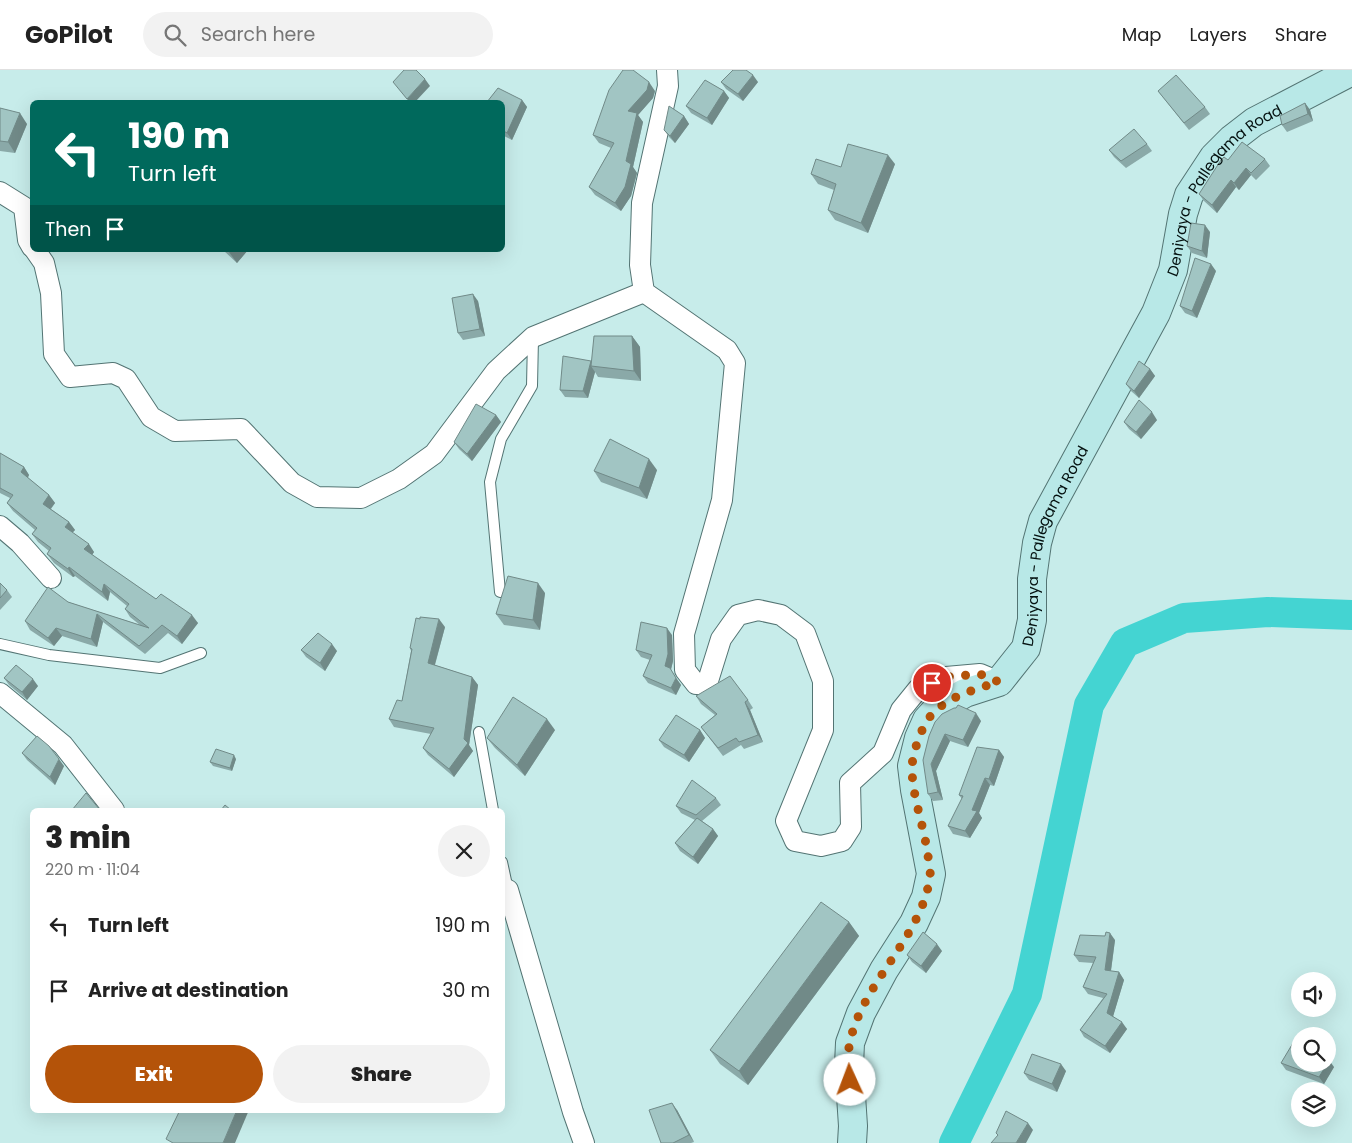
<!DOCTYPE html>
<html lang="en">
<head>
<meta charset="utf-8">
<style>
	:root { --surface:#fff; --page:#f2f2f2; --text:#222; --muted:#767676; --line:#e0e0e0; --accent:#b45309 }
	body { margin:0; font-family:Poppins,sans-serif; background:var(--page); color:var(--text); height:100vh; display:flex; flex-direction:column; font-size:19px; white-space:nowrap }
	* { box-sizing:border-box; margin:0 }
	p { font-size:16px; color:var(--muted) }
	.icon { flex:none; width:28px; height:28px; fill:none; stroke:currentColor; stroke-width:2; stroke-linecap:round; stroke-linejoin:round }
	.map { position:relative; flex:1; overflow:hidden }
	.details { position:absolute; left:30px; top:738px; width:475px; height:305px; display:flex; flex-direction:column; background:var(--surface); border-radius:8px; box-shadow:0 5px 20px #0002 }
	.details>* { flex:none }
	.banner { position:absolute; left:30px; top:30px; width:475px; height:152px; border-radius:8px; box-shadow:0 5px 20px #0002; background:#00695c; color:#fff; overflow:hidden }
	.fabs { position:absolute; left:1291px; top:902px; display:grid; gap:10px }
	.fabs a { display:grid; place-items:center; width:45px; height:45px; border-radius:50%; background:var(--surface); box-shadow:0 5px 20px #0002; font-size:25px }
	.pin { position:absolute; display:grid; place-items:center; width:42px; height:42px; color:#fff; margin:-21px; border:2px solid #fff; border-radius:50%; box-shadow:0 1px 5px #0007 }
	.me { position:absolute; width:55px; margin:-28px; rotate:358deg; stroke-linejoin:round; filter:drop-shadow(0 0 4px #0008) }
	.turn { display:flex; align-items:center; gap:18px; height:105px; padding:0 15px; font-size:22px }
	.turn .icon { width:65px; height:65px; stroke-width:2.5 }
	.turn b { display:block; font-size:35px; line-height:42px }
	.then { display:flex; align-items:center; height:48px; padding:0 15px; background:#0003; gap:10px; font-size:19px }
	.round { display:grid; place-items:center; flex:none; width:52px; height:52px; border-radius:26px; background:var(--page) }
	.summary { display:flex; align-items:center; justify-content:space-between; height:85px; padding:0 15px }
	h1 { font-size:30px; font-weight:800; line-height:38px }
	.primary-button { display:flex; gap:10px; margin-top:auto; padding:10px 15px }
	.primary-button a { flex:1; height:58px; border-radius:30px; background:var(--accent); color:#fff; font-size:20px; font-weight:800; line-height:58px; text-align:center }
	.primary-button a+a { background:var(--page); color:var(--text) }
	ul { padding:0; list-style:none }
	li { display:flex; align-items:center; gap:15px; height:65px; padding:0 15px }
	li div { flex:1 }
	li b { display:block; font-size:19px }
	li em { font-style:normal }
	header { display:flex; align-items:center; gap:30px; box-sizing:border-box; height:70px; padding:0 25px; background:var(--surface); border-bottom:1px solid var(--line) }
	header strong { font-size:24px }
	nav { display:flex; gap:28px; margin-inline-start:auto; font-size:18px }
	.search { width:350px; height:45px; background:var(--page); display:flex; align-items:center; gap:12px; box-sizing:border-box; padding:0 18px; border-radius:28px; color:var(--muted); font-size:19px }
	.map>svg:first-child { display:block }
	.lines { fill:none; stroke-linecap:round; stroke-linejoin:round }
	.river { stroke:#44d4d2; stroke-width:30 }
	.lane-casing { stroke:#537473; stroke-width:12 }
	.street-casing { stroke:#537473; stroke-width:22 }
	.secondary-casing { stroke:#537473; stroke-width:30 }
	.lane { stroke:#fff; stroke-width:10 }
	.street { stroke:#fff; stroke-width:20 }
	.secondary { stroke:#b8e8e7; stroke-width:28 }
	.wall { fill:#8aa9a8 }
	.shaded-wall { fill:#718a88 }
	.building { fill:#a1c5c3; stroke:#718a88 }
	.route { stroke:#b45309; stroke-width:9; stroke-dasharray:0 16.2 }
	.labels { text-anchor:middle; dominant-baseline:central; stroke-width:5; stroke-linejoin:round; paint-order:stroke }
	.street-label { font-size:15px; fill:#04100f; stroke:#d4f9f8 }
</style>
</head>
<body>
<header>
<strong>GoPilot</strong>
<div class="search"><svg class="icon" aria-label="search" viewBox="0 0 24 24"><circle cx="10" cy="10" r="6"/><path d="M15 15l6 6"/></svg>Search here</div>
<nav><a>Map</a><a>Layers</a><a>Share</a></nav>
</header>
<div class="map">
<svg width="1352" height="1073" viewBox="0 0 1352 1073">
	<rect width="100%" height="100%" fill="#c7ecea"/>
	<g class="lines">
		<!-- river -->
		<path class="river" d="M954,1073L1027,924L1089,635L1125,573L1184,548L1268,542L1352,545"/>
		<defs>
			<g id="lane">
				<path d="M500,522L490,412L501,369L532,316L533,268"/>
				<path d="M0,574L49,585L160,598L201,583"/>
				<path d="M479,662L493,740"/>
				<path d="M502,792L508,820"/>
			</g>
			<g id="street">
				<path d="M667,0L668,16L642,133L640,195L644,222L727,280L735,293L722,430L684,564L685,600L696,614H707L721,569L738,545L758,540L781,545L805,563L823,611V660L786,751L795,771L821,776L842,771L851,757L850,713L883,683L901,640L918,619L946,607L980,604L999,612"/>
				<path d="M0,122L24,137L28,170L32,177"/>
				<path d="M35,180L44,193L51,223L54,284L70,307L113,303L126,309L151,347L175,361L241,359L292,413L317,427L361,428L399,409L434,384L496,301L533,267L644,222"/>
				<path d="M0,456L20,473L51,508"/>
				<path d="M0,623L63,675L114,740"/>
				<path d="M502,817L508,820L573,1042L584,1073"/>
			</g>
			<g id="secondary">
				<path id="s1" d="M852,1073L853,1056L849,995L850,973L861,943L884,900L914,853L926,827L931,804L915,720L912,696L919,668L927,650L937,639L965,623L999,612L1026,578L1032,550V509L1037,473L1043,451L1156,243L1173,200L1183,144L1189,125L1214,87L1232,69L1254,52L1352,1"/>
			</g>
		</defs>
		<!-- lane casing -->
		<use href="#lane" class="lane-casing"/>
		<!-- street casing -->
		<use href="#street" class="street-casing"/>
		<!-- secondary casing -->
		<use href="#secondary" class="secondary-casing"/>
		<!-- lane -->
		<use href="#lane" class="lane"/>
		<!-- street -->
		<use href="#street" class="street"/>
		<!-- secondary -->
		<use href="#secondary" class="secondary"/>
	</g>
	<!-- wall -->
	<g class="wall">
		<path d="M721,12H758L743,31L726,19Z"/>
		<path d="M655,21L653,28L638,45L643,52L633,97L637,103L631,126L621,141L595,125L589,117L611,78L599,73L593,65Z"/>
		<path d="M724,21L729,28L712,55L691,43L686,36Z"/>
		<path d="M1158,21L1205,37L1210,44L1189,60Z"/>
		<path d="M522,30L527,37L512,70L502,65V32Z"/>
		<path d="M1305,33L1310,40L1313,51L1287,62L1282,55Z"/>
		<path d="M0,38L27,54L15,83L0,81Z"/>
		<path d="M684,46L689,54L675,73L669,67L664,60Z"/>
		<path d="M1147,74L1152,81L1126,98L1114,87L1109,80Z"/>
		<path d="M1265,89L1270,96L1256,110L1251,105L1239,120L1236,117L1217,143L1204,131L1199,124L1228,90Z"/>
		<path d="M895,94L868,163L835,150L828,140L834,120L818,114L811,104L841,97Z"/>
		<path d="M1210,162L1207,188L1192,183L1187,176Z"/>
		<path d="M223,180H248L237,193Z"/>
		<path d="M1216,201L1197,248L1185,243L1180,236Z"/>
		<path d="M478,231L485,266L463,270L458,263Z"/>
		<path d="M632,266L640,277L641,311L598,307L595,302L588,328L565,327L560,320L591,291Z"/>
		<path d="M1150,299L1155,306L1139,328L1131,321L1126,314Z"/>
		<path d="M496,345L501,352L472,391L459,379L454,372Z"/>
		<path d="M1157,350L1141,369L1129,359L1124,352Z"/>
		<path d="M0,383L24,397L29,405L28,408L49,425L55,433L51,439L69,452L75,460L72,463L94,482L92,485L156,529L198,553L182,574L168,563L145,584L103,552L97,577L62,566L54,576L30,560L25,551L68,532L140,555L130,547L125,539L127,536L110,522L108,531L75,506L73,507L54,493L47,484L49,481L38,472L32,464L35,460L13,441L7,433L10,428L0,423Z"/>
		<path d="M657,400L647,429L601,412L594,401Z"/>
		<path d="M0,513L7,520L12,527L0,540Z"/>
		<path d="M545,523L540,560L504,555L496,544Z"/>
		<path d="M445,557L435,595L472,607L478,615L469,675L473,681L454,707L428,685L423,678L431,664L394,657L389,649L402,631L411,581L410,578Z"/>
		<path d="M672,565L673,591L671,600L681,615L676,625L648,613L643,606L650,590L641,587L636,580Z"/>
		<path d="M301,580L337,581L325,601L306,587Z"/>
		<path d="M4,608L38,616L27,630L9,615Z"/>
		<path d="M696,626L748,630L753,638L750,640L763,672L744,679L741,675L723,686L701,657L715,645L701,634Z"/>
		<path d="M942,644L981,651L968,677L950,671L936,701L943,730L933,731L928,724Z"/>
		<path d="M555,660L525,706L495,678L487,668Z"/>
		<path d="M700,660L705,668L689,692L664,677L659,670Z"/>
		<path d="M999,680L1004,687L994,716L990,715L979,743L982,748L970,768L953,764L948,756L962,729L959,725Z"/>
		<path d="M22,683L64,696L55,715L27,690Z"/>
		<path d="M236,689L232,701L213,696L210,692Z"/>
		<path d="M716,728L721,735L702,751L713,759L718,766L698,794L680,781L675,773L695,750L681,743L676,736Z"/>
		<path d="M849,852L859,866L748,1015L720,994L710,980Z"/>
		<path d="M1115,870L1111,901L1119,902L1124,910L1113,946L1127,959L1110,983L1084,967L1080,960L1103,928L1088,924L1083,917L1093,893L1079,892L1074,885Z"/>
		<path d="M942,881L926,903L912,892L907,885Z"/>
		<path d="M1281,993L1334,997L1324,1014L1286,1000Z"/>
		<path d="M1066,1001L1057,1022L1029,1010L1024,1003Z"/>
		<path d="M677,1040L694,1072L691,1073H661Z"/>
	</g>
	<!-- shaded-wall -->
	<g class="shaded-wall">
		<path d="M753,5L758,12L743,31L738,24Z"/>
		<path d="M425,9L430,16L415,32H409L407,29Z"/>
		<path d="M649,12L655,21L653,28L638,45L643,52L633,97L637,103L631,126L621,141L615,133L626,91L628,41Z"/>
		<path d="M724,21L729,28L712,55L707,48Z"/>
		<path d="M522,30L527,37L512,70L507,63Z"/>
		<path d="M1305,33L1310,40L1313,51L1308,44Z"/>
		<path d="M20,43L27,54L15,83L8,72Z"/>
		<path d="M684,46L689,54L675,73L670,66Z"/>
		<path d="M888,85L895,94L868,163L861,153Z"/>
		<path d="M1246,98L1251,105L1239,120L1234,113Z"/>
		<path d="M1231,110L1236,117L1217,143L1212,135Z"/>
		<path d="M1205,155L1210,162L1207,188L1202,181Z"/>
		<path d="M231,180H248L237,193L229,182Z"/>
		<path d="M1211,194L1216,201L1197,248L1192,241Z"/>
		<path d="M473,224L478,231L485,266L480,259Z"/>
		<path d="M632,266L640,277L641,311L634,301Z"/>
		<path d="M591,291V296L595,302L588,328L583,321Z"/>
		<path d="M1150,299L1155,306L1139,328L1134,321Z"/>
		<path d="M1152,342L1157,350L1141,369L1136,362Z"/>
		<path d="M496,345L501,352L472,391L467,384Z"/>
		<path d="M649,389L657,400L647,429L639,418Z"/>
		<path d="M24,397L29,405L26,410L21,402Z"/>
		<path d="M49,425L55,433L48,442L43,434Z"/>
		<path d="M69,452L75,460L70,465L65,457Z"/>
		<path d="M89,474L94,482L90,488L84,479Z"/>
		<path d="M69,497L75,506L73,507L68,499Z"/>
		<path d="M538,513L545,523L540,560L533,550Z"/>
		<path d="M104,514L110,522L108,531L102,522Z"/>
		<path d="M97,544L103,552L97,577L91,569Z"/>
		<path d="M192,545L198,553L182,574L177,566Z"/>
		<path d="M439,549L445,557L433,601L428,593Z"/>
		<path d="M56,558L62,566L54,576L48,568Z"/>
		<path d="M667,558L672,565L673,591L670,603L665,596Z"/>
		<path d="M332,574L337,581L325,601L320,593Z"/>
		<path d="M472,607L478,615L469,675L473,681L454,707L449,699L464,669Z"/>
		<path d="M676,608L681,615L676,625L671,618Z"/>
		<path d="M33,609L38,616L27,630L22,622Z"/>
		<path d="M745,632L750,640L763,672L758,665Z"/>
		<path d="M976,643L981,651L968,677L963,670Z"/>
		<path d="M547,649L555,660L525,706L517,695Z"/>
		<path d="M700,660L705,668L689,692L684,685Z"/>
		<path d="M945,664L950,671L936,701L943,730L938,722L931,694Z"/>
		<path d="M999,680L1004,687L994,716L989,709Z"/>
		<path d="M234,685L236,689L232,701L230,698Z"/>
		<path d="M59,689L64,696L55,715L50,707Z"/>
		<path d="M985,708L990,715L979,743L982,748L970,768L965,761L972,740Z"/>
		<path d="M713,759L718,766L698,794L693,787Z"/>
		<path d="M849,852L859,866L748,1015L739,1001Z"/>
		<path d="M1110,863L1115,870L1110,907L1105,900Z"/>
		<path d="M937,874L942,881L926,903L921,896Z"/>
		<path d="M1119,902L1124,910L1112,950L1107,943Z"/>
		<path d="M1122,952L1127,959L1110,983L1105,976Z"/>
		<path d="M1329,990L1334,997L1324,1014L1319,1007Z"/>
		<path d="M1061,994L1066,1001L1057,1022L1052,1014Z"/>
		<path d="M672,1033L677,1040L694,1072L689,1065Z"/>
		<path d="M237,1040H249L235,1073H223Z"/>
		<path d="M1028,1053L1033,1060L1026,1073H1016Z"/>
	</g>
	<!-- building -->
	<g class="building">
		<path d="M404,0H416L425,9L407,29L393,12Z"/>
		<path d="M623,0H633L649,12L647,20L628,41L637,43L626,91L631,94L625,117L615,133L589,117L614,73L593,65L609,20Z"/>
		<path d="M733,0H746L753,5L738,24L721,12Z"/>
		<path d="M1176,5L1205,37L1184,53L1158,21Z"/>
		<path d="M705,10L724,21L707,48L686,36Z"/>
		<path d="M498,18L522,30L507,63L502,60V32H487Z"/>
		<path d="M1305,33L1308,44L1282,55L1280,46Z"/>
		<path d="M669,36L684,46L670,66L664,60Z"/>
		<path d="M0,38L20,43L8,72L0,71Z"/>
		<path d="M1134,59L1147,74L1121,91L1109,80Z"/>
		<path d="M1242,72L1265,89L1251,103L1246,98L1234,113L1231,110L1212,135L1199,124L1221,90L1224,87L1228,90Z"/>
		<path d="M848,74L888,85L861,153L828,140L836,114L811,104L816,89L841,97Z"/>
		<path d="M1191,153L1205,155L1202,181L1187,176Z"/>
		<path d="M1195,188L1211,194L1192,241L1180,236Z"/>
		<path d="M473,224L480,259L458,263L452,228Z"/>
		<path d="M594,266H632L634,301L591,296Z"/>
		<path d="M563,286L591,291L583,321L560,320Z"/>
		<path d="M1139,291L1150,299L1134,321L1126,314Z"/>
		<path d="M1139,330L1152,342L1136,362L1124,352Z"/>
		<path d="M476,334L496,345L467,384L454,372Z"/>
		<path d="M610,369L649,389L639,418L594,401Z"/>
		<path d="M0,383L24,397L21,402L49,425L43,434L69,452L65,457L89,474L84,479L156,529L161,524L192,545L177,566L162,555L139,576L97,544L91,569L56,558L48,568L25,551L48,517L68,532L149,558L125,539L129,534L104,514L102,522L69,497L68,499L47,484L51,478L32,464L37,458L7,433L13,425L0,418Z"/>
		<path d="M508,506L538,513L533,550L496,544Z"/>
		<path d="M0,513L7,520L0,528Z"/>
		<path d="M420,547L439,549L428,593L472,607L464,669L468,673L449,699L423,678L434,658L389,649L397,630L402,631L412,579L410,578L416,548L420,549Z"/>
		<path d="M641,552L667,558L668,584L665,596L670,598L676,608L671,618L643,606L652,585L636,580Z"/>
		<path d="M318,563L332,574L320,593L301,580Z"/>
		<path d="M16,595L33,609L22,622L4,608Z"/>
		<path d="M730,606L748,630L745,632L758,665L739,672L736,668L718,678L701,657L717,644L696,626Z"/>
		<path d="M513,627L547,649L517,695L487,668Z"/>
		<path d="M958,635L976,643L963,670L945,664L931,694L938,722L928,724L923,690L929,666L935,652L942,644L954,638H956Z"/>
		<path d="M676,645L700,660L684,685L659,670Z"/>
		<path d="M37,666L49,676L59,689L50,707L22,683Z"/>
		<path d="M977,677L999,680L989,709L985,708L972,740L977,741L965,761L948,756L963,726L959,725Z"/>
		<path d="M216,679L234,685L230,698L210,692Z"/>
		<path d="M692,710L716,728L696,745L676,736Z"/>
		<path d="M86,723L100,740H72Z"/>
		<path d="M225,735L231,740H221Z"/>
		<path d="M697,748L713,759L693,787L675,773Z"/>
		<path d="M821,832L849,852L739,1001L710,980Z"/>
		<path d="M923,862L937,874L921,896L907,885Z"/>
		<path d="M1106,862L1110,863L1105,900L1119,902L1107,943L1122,952L1105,976L1080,960L1107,924L1083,917L1096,887L1074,885L1080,865L1105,866Z"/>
		<path d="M1293,973L1300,976V994H1327L1319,1007L1281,993Z"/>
		<path d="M1032,984L1061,994L1052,1014L1024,1003Z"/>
		<path d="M672,1033L689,1065L673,1073H661L649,1040Z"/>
		<path d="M180,1040H237L223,1073H173L166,1069Z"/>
		<path d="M1006,1041L1028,1053L1016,1073H991L998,1065L996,1063Z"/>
	</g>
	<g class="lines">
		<!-- route -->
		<path class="route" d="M850,1010C849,998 847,984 850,972C862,913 923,866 930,806C931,798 928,788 927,780C923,753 912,725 912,698C912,685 920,662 927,651C941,628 976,619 999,612L980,604L946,607L932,613"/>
	</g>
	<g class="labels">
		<!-- street labels -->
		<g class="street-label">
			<text stroke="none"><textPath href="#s1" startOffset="1085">Deniyaya - Pallegama Road</textPath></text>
			<text stroke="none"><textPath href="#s1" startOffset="681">Deniyaya - Pallegama Road</textPath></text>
		</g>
	</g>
</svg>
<div class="fabs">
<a><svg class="icon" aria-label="sound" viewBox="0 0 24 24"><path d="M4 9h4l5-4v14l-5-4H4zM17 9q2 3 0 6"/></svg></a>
<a><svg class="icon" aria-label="search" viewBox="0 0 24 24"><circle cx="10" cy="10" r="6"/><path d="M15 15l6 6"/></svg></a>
<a><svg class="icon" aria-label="layers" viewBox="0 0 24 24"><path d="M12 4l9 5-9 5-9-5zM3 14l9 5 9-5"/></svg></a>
</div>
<div class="pin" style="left:932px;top:613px;background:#d93025"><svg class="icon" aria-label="arrive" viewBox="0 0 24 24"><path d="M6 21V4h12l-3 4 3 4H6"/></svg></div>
<svg class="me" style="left:850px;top:1010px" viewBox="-20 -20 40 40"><circle r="19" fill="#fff"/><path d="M0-13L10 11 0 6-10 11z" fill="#b45309"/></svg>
<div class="banner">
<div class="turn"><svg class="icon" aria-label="left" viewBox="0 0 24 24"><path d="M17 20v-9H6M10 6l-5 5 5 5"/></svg><div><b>190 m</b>Turn left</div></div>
<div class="then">Then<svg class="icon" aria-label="arrive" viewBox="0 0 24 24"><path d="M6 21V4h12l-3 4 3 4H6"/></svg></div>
</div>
<section class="details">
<div class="summary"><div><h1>3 min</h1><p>220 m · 11:04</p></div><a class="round"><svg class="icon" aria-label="close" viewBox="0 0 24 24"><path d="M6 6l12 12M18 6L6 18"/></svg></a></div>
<ul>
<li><svg class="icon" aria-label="left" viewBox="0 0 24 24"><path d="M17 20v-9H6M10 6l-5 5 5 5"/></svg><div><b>Turn left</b></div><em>190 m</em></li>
<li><svg class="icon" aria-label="arrive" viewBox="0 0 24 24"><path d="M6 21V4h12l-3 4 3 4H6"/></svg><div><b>Arrive at destination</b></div><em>30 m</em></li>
</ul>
<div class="primary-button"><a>Exit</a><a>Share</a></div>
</section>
</div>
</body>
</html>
